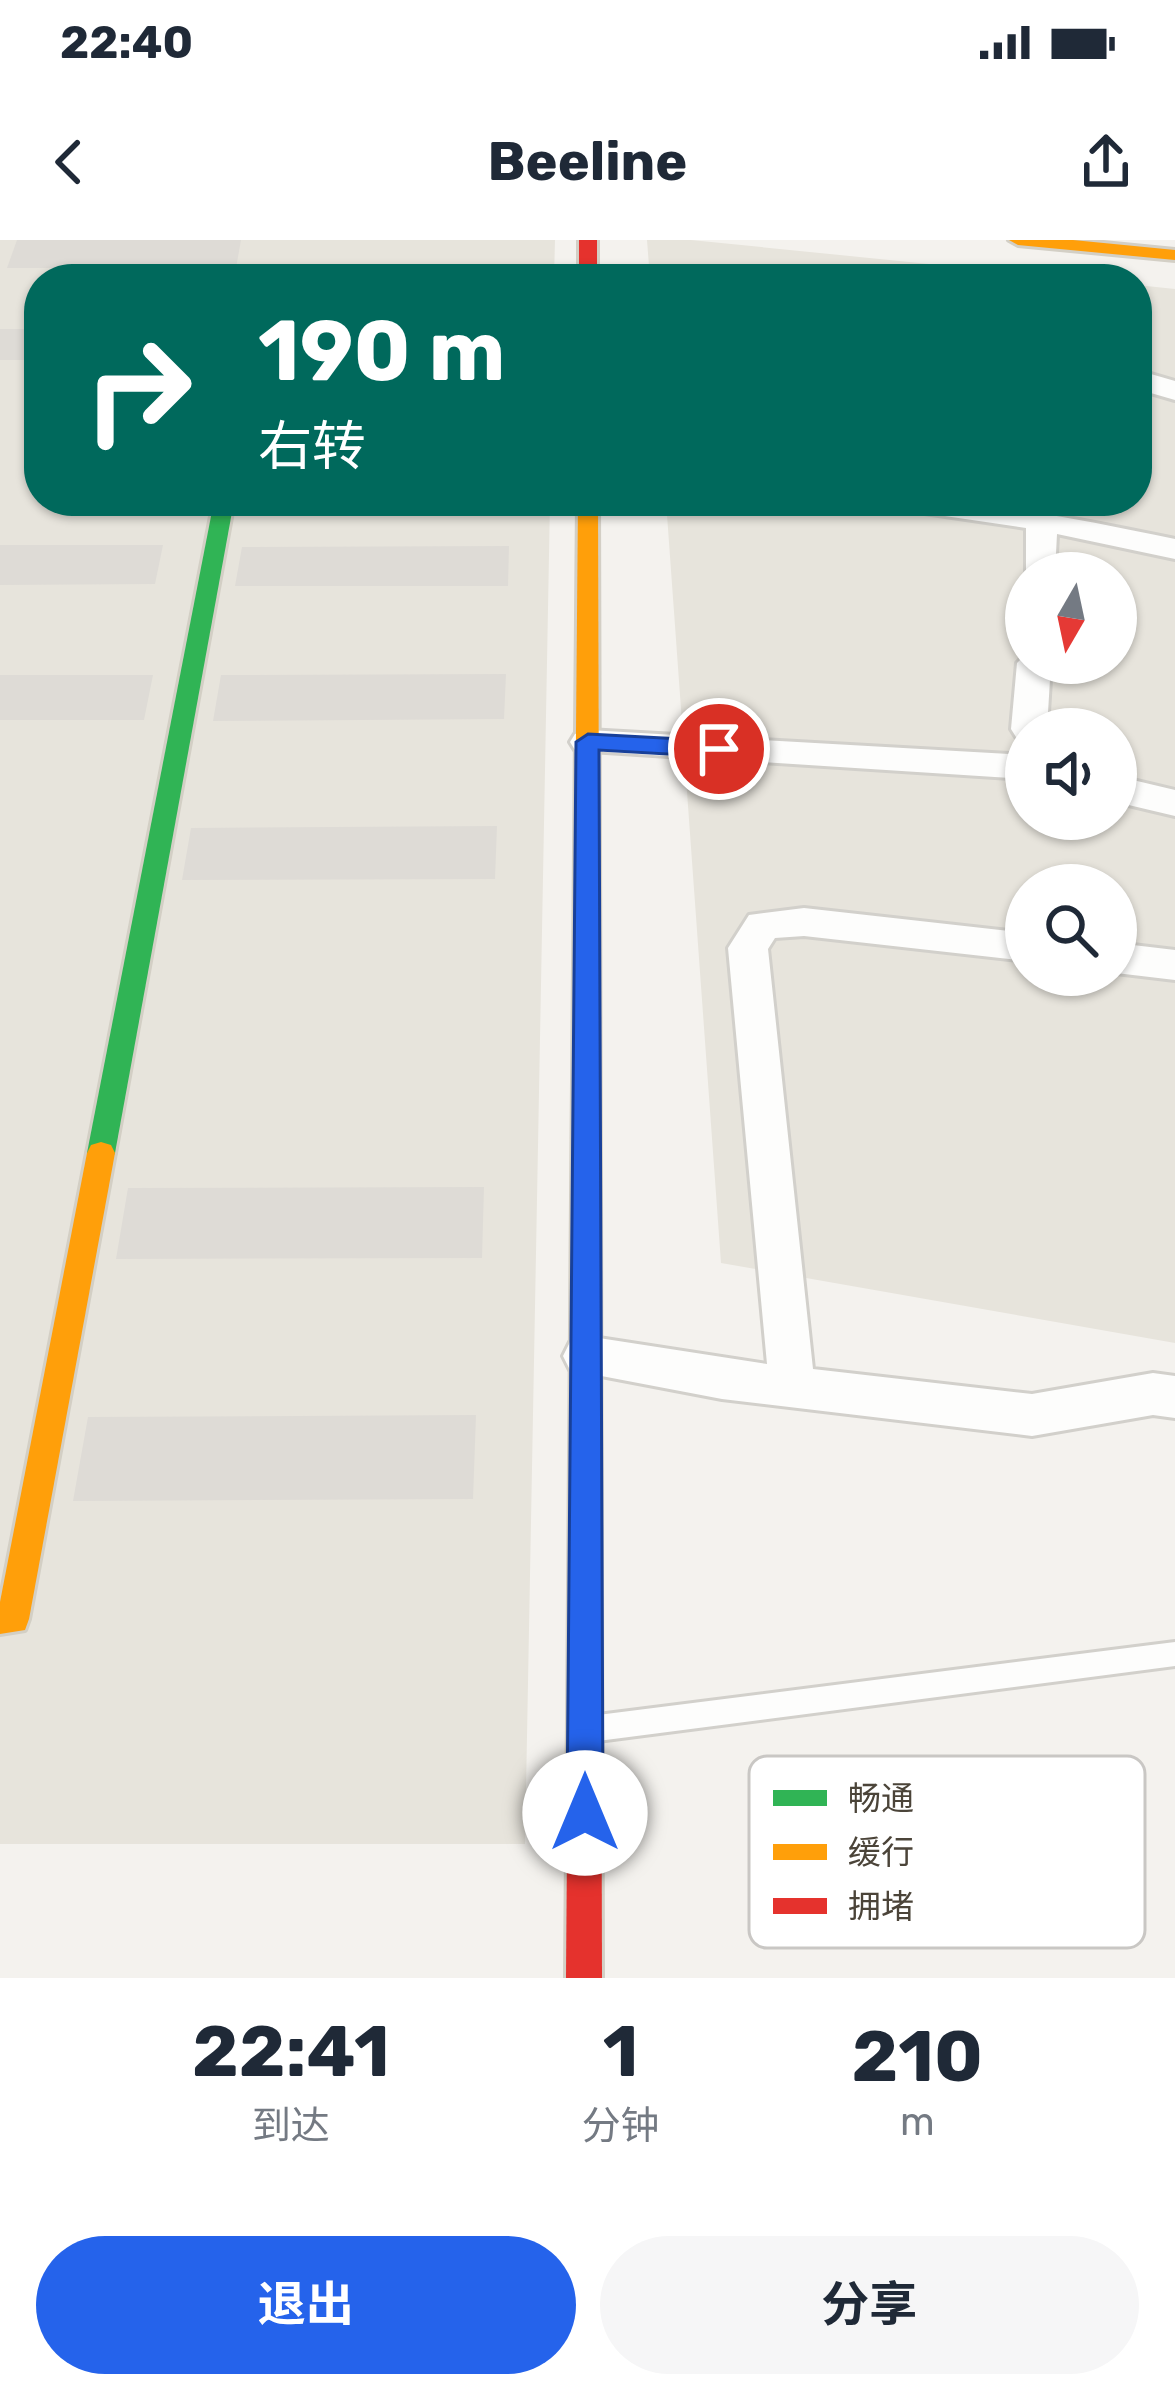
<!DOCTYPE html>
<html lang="zh">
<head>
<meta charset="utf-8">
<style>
	:root { --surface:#fff; --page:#f6f6f7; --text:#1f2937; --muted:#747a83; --accent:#2563eb }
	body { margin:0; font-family:Rubik,"Noto Sans SC",sans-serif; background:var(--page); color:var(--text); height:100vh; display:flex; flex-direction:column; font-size:45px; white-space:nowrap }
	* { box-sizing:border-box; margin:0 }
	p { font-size:39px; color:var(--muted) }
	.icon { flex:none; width:66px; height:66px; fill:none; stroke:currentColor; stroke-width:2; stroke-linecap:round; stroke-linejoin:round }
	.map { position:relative; height:1738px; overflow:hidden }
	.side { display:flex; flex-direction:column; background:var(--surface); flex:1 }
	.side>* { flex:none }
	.top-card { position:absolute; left:24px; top:24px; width:1128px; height:252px; border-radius:48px; box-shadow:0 3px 9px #0004; background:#00695c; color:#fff; overflow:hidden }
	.needle { width:78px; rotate:189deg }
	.buttons { position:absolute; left:1005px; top:312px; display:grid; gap:24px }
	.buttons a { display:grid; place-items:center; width:132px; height:132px; border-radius:50%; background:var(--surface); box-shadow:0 3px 9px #0004; font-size:60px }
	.pin { position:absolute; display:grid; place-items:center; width:102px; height:102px; color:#fff; margin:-51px; border:6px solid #fff; border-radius:50%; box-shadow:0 3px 12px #0007 }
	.me { position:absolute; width:132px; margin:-66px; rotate:0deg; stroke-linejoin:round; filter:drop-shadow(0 0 9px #0008) }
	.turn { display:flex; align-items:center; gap:42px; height:252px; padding:0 36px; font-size:54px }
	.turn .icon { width:156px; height:156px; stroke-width:2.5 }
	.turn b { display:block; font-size:84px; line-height:102px }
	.eta { display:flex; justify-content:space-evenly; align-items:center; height:204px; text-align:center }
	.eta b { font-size:72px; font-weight:700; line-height:84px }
	.cta { display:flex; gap:24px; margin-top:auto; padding:24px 36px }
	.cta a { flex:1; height:138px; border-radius:72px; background:var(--accent); color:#fff; font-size:48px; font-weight:700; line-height:138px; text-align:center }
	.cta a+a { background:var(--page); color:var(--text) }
	.status { display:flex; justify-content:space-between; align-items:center; height:84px; padding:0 60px; background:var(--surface); direction:ltr }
	.status svg { height:33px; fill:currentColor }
	header { display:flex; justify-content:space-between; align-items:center; height:156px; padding:0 36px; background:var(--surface); font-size:54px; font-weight:700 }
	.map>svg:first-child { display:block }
	.residential { fill:#e7e4dc; fill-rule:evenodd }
	.building { fill:#dedbd6 }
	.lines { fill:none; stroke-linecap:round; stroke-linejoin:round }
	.lane-casing { stroke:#d2d0cb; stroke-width:6 }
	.street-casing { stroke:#d2d0cb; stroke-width:6 }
	.fast-casing { stroke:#d3cfc5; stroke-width:6 }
	.slow-casing { stroke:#d3cfc5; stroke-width:6 }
	.jam-casing { stroke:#d3cfc5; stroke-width:6 }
	.lane { fill:#fdfdfc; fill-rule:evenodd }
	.street { fill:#fdfdfc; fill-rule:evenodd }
	.fast { fill:#30b455; fill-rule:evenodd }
	.slow { fill:#ff9f0a; fill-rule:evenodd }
	.jam { fill:#e5322d; fill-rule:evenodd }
	.route { fill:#2563eb; stroke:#184099; stroke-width:3 }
	.key { fill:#fff; stroke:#c9c7c4; stroke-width:3 }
	.key-label { font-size:33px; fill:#4b4439 }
</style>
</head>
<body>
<div class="status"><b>22:40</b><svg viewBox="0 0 49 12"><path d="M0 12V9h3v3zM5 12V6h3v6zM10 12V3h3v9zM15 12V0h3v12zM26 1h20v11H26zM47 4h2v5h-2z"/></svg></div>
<header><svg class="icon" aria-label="back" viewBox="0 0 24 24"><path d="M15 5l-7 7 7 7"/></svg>Beeline<svg class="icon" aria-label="share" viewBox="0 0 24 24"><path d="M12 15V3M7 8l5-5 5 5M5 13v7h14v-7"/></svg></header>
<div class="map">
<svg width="1175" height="1738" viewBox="0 0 1175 1738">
	<rect width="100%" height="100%" fill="#f4f2ee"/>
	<!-- residential -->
	<g class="residential">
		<path d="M0,0H555L554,39H39V261H550L525,1604H0Z"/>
		<path d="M647,0H691L1078,39H650Z"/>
		<path d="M1137,45L1175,49V1103L721,1023L666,261H1137ZM1026,333H1116V423H1026ZM1026,489H1116V579H1026ZM1026,645H1116V735H1026Z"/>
	</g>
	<!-- building -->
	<g class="building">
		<path d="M17,0H241L236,28H7Z"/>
		<rect x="0" y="89" width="39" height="31"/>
		<path d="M0,305H163L155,344L0,345Z"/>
		<path d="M509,306L508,346H235L242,307Z"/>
		<path d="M506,434L504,479L213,481L221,435Z"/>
		<path d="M0,435H153L144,480H0Z"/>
		<path d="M497,586L495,639L182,640L191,588Z"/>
		<path d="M484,947L482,1018L116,1019L128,948Z"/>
		<path d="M476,1175L473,1259L73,1261L88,1177Z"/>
	</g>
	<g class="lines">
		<defs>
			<path id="lane" d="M1175,1402V1426L598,1501L589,1497L585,1488L589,1479L598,1475Z"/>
			<g id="street">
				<path d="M266,30L276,32L280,39H252Z"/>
				<path d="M1137,130L1175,141V160L1137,149Z"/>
				<path d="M895,261C993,261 1079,279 1175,299V319L1057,294L1055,333H1026V338V288L911,271Z"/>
				<path d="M1026,414V423H1051L1047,489H1026V500L1016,497L1011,489L1017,423Z"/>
				<path d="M588,490L1026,515V539L575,510L570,502L575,494Z"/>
				<path d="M1116,536L1175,550V576L1116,562Z"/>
				<path d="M804,668L1026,693V721L804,696L775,698L768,709L813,1129L1032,1154L1153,1133L1175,1136V1178L1153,1175L1032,1196L722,1159L570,1130L563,1116L570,1102L586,1096L767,1124L728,708L749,675Z"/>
				<path d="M1116,703L1175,710V740L1116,733Z"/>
			</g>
			<path id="fast" d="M214,261H234L115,913L111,921H91L87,913Z"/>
			<g id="slow">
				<path d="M1009,0H1073L1175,10V20L1018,5Z"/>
				<path d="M578,261H598L600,957L596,965H576L572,957Z"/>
				<path d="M101,902L111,905L115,913L29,1379L25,1390L0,1394V1362L87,913L91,905Z"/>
			</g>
			<g id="jam">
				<rect x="579" y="0" width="18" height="39"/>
				<path d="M586,946L596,949L600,957L602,1738H566L572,957L576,949Z"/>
			</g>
		</defs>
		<!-- lane casing -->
		<use href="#lane" class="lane-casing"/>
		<!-- street casing -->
		<use href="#street" class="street-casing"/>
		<!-- fast casing -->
		<use href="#fast" class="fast-casing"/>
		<!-- slow casing -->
		<use href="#slow" class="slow-casing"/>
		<!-- jam casing -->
		<use href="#jam" class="jam-casing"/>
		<!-- lane -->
		<use href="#lane" class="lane"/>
		<!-- street -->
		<use href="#street" class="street"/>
		<!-- fast -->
		<use href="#fast" class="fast"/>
		<!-- slow -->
		<use href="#slow" class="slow"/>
		<!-- jam -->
		<use href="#jam" class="jam"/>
	</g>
	<!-- route -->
	<path class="route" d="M588,494L719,501L731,509L719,517L599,510L603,1573L597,1585L585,1590L573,1585L567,1573L576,502Z"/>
	<!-- legend -->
	<rect x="749" y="1516" width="396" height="192" rx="18" class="key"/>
	<rect x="773" y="1550" width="54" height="16" fill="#30b455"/>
	<rect x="773" y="1604" width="54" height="16" fill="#ff9f0a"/>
	<rect x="773" y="1658" width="54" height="16" fill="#e5322d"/>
	<g class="key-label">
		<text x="848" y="1570">畅通</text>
		<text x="848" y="1624">缓行</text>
		<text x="848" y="1678">拥堵</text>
	</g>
</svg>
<div class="buttons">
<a><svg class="needle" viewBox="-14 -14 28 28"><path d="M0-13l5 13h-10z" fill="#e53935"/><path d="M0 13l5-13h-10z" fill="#747a83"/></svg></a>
<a><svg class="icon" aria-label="sound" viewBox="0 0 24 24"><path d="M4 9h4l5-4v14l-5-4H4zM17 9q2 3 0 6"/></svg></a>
<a><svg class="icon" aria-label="search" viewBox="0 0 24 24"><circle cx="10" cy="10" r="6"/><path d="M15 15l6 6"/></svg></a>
</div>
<div class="pin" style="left:719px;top:509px;background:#d93025"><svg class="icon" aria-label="arrive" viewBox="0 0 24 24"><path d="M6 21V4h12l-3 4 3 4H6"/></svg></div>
<svg class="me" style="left:585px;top:1573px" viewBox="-20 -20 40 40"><circle r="19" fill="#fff"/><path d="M0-13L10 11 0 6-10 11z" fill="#2563eb"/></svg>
<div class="top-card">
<div class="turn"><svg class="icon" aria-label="right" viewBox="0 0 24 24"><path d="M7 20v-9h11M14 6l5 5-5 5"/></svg><div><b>190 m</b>右转</div></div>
</div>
</div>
<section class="side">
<div class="eta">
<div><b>22:41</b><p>到达</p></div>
<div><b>1</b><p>分钟</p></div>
<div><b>210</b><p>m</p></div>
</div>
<div class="cta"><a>退出</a><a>分享</a></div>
</section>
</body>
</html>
